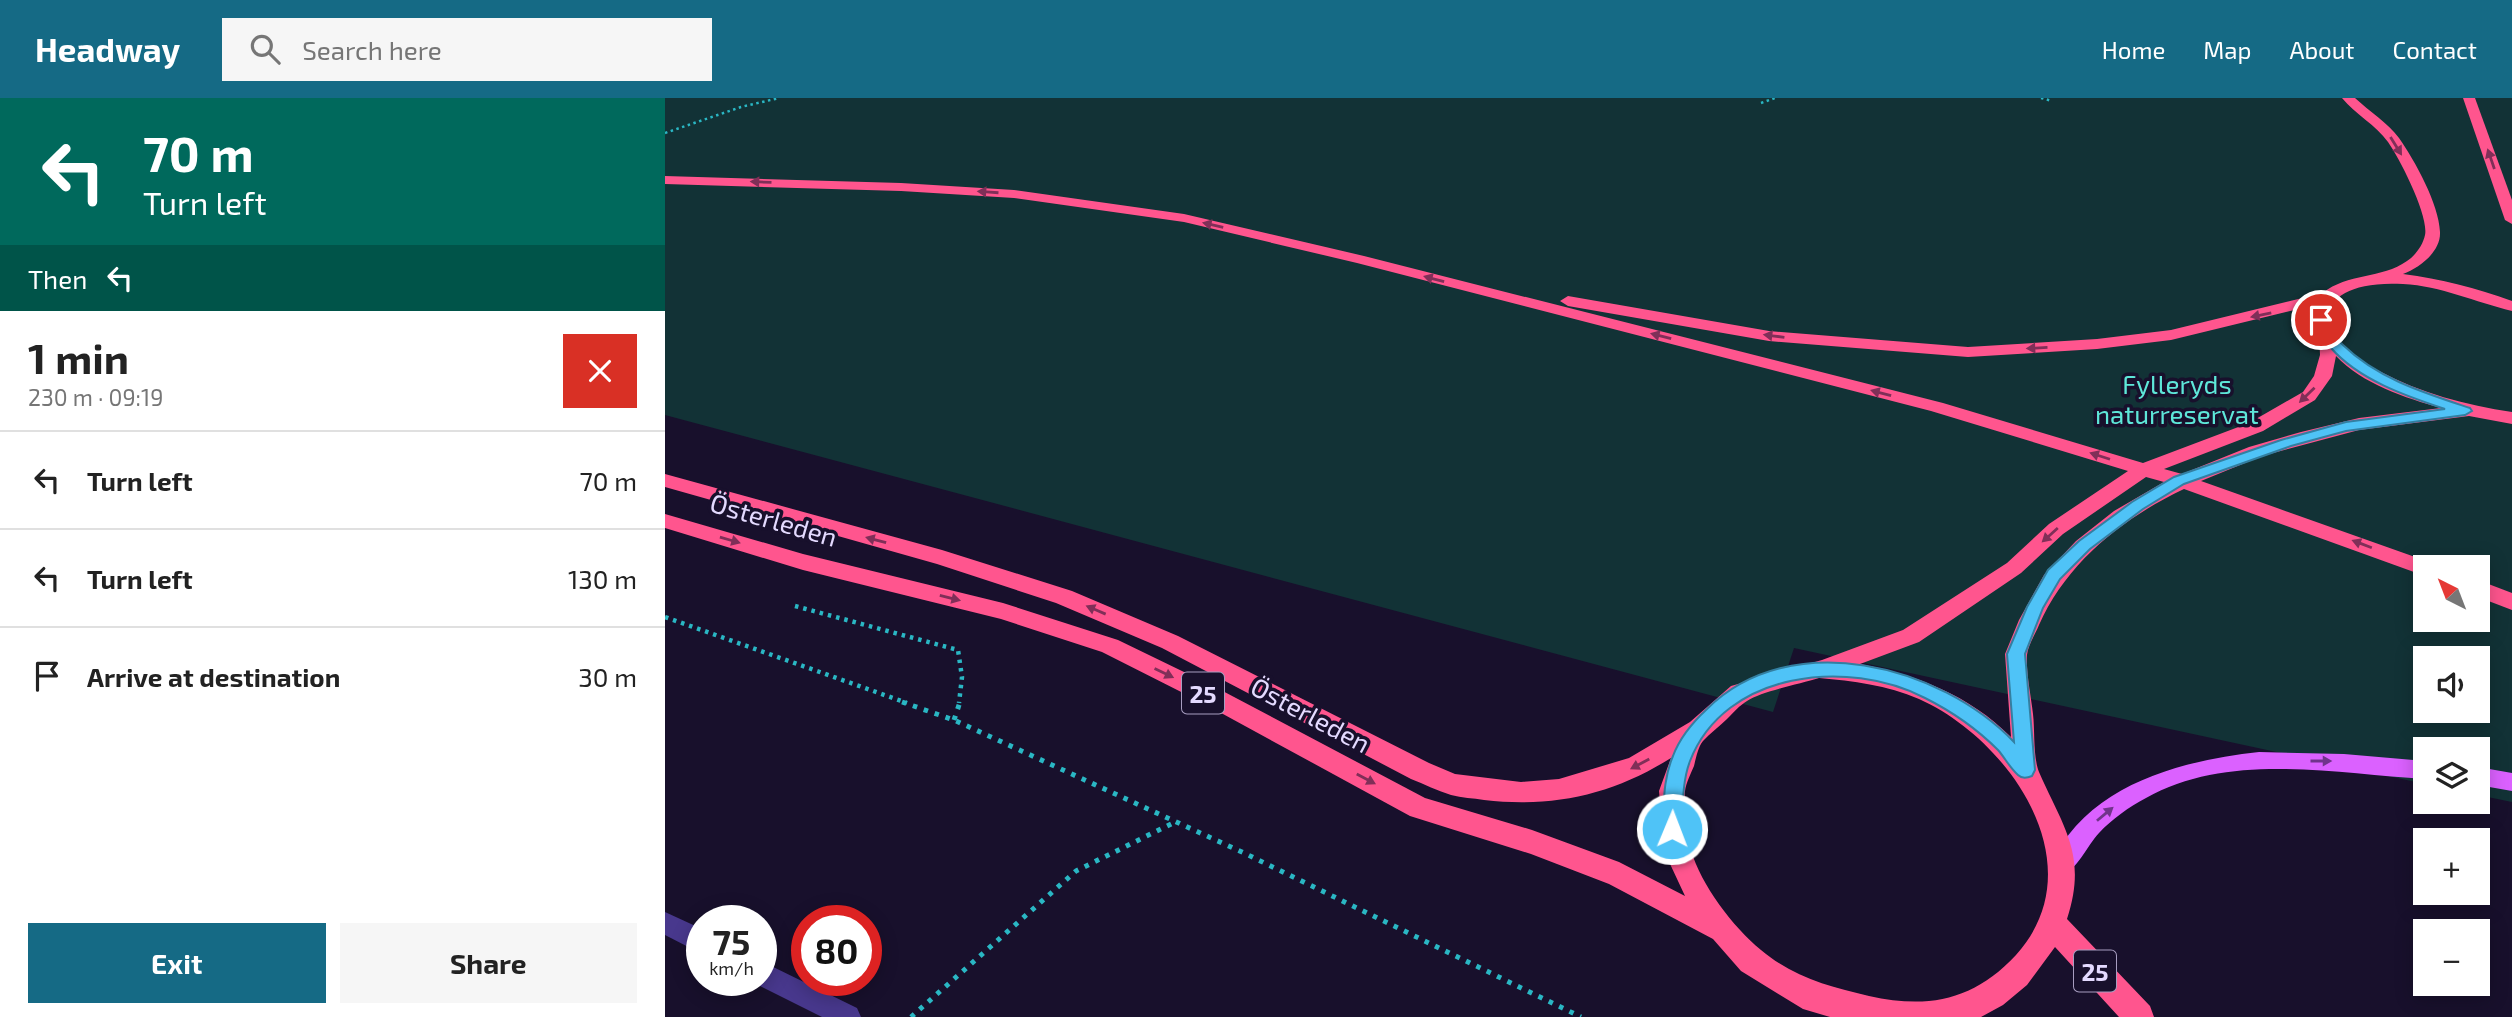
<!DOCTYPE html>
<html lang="en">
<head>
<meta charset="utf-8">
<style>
	:root { --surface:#fff; --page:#f6f6f6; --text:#222; --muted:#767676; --line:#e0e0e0; --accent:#156a85 }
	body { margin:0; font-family:"Exo 2",sans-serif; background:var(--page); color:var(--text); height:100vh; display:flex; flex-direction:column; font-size:26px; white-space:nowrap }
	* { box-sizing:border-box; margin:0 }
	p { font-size:23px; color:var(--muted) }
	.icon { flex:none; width:38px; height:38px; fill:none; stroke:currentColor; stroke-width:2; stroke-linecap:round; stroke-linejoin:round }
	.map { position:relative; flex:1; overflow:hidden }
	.panel { display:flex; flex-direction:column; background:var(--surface); width:665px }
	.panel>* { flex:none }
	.banner { background:#00695c; color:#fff; overflow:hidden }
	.needle { width:46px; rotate:318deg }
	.tools { position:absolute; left:1748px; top:457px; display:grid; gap:14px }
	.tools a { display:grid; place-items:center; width:77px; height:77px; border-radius:0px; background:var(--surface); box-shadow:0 4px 18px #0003; font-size:35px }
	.speed { position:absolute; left:21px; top:807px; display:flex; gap:14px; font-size:35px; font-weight:700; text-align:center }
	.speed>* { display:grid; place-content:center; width:91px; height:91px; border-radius:50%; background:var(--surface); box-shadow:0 4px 18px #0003; line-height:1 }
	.speed small { font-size:18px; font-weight:400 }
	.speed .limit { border:10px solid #d22; background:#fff; color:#111 }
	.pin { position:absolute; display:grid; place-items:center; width:60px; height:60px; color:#fff; margin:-30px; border:4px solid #fff; border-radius:50%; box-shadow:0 2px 7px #0007 }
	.me { position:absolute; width:77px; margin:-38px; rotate:1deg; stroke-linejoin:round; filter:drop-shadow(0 0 5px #0008) }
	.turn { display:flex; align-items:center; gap:24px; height:147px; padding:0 28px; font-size:32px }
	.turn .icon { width:91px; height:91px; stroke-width:2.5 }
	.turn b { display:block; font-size:49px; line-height:60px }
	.then { display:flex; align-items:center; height:66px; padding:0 28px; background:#0003; gap:14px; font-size:26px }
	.round { display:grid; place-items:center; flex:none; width:74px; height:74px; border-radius:0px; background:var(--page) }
	.headline { display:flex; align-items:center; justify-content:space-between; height:119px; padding:0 28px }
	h1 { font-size:42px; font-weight:700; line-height:52px }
	.cta { display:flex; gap:14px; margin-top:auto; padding:14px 28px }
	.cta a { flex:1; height:80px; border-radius:0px; background:var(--accent); color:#fff; font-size:28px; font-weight:700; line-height:80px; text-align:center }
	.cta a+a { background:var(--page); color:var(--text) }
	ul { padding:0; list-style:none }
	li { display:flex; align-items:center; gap:21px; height:98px; padding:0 28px; border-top:2px solid var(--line) }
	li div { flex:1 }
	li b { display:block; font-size:26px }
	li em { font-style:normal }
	header { display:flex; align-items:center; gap:42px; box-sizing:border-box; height:98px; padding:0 35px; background:var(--accent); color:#fff }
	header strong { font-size:33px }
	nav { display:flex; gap:38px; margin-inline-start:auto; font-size:24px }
	.search { width:490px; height:63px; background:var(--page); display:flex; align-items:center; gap:18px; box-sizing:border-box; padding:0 24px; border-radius:0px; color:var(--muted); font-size:26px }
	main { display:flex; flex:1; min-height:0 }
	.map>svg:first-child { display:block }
	.green { fill:#123236; fill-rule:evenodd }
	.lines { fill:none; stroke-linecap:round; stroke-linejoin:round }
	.path-far2 { stroke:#2ab7c4; stroke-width:2.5; stroke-dasharray:2.5 3.5; stroke-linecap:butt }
	.path-far1 { stroke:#2ab7c4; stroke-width:4.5; stroke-dasharray:3.5 5; stroke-linecap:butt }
	.path { stroke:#2ab7c4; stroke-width:5; stroke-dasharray:4.5 7; stroke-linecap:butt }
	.street { fill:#48388d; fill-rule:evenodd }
	.primary { fill:#db61ff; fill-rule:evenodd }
	.highway { fill:#ff558e; fill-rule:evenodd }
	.oneway { fill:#802f58 }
	.oneway2 { fill:#70348b }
	.route { fill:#4fc3f7; stroke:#337fa1; stroke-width:2 }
	.labels { text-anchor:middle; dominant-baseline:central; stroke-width:7; stroke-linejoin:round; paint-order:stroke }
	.shield { fill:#18102c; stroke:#a79dc0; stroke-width:2 }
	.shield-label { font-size:24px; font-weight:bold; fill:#e4daff }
	.park-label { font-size:26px; fill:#5ee7d9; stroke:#18102c }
	.street-label { font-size:26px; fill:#e4daff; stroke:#18102c }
</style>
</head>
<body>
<header>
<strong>Headway</strong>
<div class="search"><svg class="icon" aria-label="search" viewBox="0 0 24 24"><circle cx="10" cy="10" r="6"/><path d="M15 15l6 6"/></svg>Search here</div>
<nav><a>Home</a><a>Map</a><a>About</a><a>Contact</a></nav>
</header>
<main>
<section class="panel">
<div class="banner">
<div class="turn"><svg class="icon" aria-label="left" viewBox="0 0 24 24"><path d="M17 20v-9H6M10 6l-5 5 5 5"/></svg><div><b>70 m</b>Turn left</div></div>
<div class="then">Then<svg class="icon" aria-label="left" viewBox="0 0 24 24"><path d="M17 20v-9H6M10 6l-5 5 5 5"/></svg></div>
</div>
<div class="headline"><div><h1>1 min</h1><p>230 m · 09:19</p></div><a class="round" style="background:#d93025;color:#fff"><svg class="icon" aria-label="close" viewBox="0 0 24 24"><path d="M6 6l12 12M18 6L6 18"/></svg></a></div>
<ul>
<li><svg class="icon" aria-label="left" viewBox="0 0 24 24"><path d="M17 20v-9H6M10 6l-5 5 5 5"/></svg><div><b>Turn left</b></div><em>70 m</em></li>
<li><svg class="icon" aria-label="left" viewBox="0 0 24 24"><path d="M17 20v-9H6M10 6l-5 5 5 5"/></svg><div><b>Turn left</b></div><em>130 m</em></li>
<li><svg class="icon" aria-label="arrive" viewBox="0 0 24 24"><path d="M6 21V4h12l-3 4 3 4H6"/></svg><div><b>Arrive at destination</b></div><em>30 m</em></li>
</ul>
<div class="cta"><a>Exit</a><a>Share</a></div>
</section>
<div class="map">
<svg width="1847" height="919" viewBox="0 0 1847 919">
	<rect width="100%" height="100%" fill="#18102c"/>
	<!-- green -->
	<path class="green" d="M0,0H1847V704L1813,697V651H1760V686L1129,550L1108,614L0,317ZM1760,469H1813V522H1760ZM1760,560H1813V612H1760Z"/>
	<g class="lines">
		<!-- path-far2 -->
		<g class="path-far2">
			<path d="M1376,0L1387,3"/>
			<path d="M1096,5L1110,0"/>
			<path d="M0,35L76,9L114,0"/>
		</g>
		<!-- path-far1 -->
		<g class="path-far1">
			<path d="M130,508L293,552L297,579L294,605"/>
			<path d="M0,519L242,605"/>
		</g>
		<!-- path -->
		<g class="path">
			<path d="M237,604L289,622L579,755L916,919"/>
			<path d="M289,622L295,604"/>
			<path d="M246,919L411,773L510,724"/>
		</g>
		<!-- street -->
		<g class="street">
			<path d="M0,814L37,831V856L0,837Z"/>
			<path d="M96,863L192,910L196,919H157L87,884L96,882Z"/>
		</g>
		<!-- primary -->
		<g class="primary">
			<path d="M1594,654L1679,656L1760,663V681C1671,676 1564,653 1481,700C1464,709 1447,721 1434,735C1422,748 1412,772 1396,778L1388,775L1385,768C1421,687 1514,663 1594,654Z"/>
			<path d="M1813,669L1847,675V693L1813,687Z"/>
		</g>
		<!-- highway -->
		<g class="highway">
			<path d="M1677,0H1690C1704,13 1723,25 1734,40C1750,63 1774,106 1775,134C1776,154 1754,170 1738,176C1776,181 1811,190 1847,203V213C1810,204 1776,188 1738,186C1650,181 1640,233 1714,273C1755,295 1801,307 1847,314V326L1804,318L1694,332L1597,358L1536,383L1767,465L1770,469H1760V478L1519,391C1458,420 1402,464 1374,527C1370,537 1363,547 1362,557C1361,576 1366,597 1368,616C1370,633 1368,659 1374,674C1398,729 1423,757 1402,821L1485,908L1489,919H1454L1390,849L1362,887L1338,907L1316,919H1165L1138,911L1076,873L1048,841L944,786L866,756L745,718L536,604L437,554L336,521L138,472L0,430V416L138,456L338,505L453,542L552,590L760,700L867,732L954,764L1020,798L999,753L994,693L1006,660C947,697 887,710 819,702C808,700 797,700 786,697C773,693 759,686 746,681L497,550L391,505L272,466L0,389V376L277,452L407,493L513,538L764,665L790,676L856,684L894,681L964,660L1025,624L1066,588L1157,562L1238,532L1342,465L1384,426L1463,373L1266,313L692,165L519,124L349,100L236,93L0,86V78L236,85L349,92L519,116L699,158L1278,305L1478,365L1584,325L1638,294L1649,278L1655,257L1654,235L1648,220L1650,207L1506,242L1432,251L1303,259L1104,243L903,208L895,203L903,198L1104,233L1303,249L1432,241L1506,232L1658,195C1682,175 1717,181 1742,163C1750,158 1758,147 1760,137C1764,118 1735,61 1723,44C1711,27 1690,16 1677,0ZM1671,258C1697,286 1741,300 1776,310L1694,320L1636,334L1584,349L1517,376L1499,371L1598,333L1650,302L1667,278ZM1481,379L1499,384L1449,413L1411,443L1379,477L1354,522L1340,556L1346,639C1304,597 1252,577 1195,566L1254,544L1356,475L1398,436ZM1154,580C1188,583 1222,587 1254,601C1344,641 1432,767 1351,857C1308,903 1263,911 1204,898C1165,889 1128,879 1096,852C1068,829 1036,787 1026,752C1023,742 1024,730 1023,720C1022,712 1019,701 1020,693C1021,685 1026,675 1029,668C1031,660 1033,649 1038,643C1045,635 1055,628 1062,621C1068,615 1075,607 1082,603C1097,593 1135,586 1154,580Z"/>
			<path d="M1798,0H1810L1847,102V126L1840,122Z"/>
			<path d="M1813,482L1847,495V512L1813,499Z"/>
		</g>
	</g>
	<!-- one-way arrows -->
	<defs><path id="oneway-solid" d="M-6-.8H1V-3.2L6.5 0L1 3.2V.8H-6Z" transform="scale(1.75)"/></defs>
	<g class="oneway">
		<use href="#oneway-solid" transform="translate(1731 48) rotate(58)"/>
		<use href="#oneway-solid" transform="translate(1826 61) rotate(-109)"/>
		<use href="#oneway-solid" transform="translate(96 84) rotate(-178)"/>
		<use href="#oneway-solid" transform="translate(323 94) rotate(-176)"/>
		<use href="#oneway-solid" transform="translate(548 127) rotate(-167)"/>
		<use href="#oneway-solid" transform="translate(769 181) rotate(-165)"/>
		<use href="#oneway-solid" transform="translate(1596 217) rotate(168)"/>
		<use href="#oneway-solid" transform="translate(996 238) rotate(-166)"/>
		<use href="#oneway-solid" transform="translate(1109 238) rotate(-173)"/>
		<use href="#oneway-solid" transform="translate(1372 250) rotate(177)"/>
		<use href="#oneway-solid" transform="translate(1216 295) rotate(-165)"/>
		<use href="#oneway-solid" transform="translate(1642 297) rotate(136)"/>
		<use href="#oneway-solid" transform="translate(1435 358) rotate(-162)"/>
		<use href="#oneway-solid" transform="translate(1385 437) rotate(138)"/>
		<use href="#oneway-solid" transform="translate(65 442) rotate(16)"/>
		<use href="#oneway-solid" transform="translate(211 442) rotate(-165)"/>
		<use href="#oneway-solid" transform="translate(1697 446) rotate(-159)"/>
		<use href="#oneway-solid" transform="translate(285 500) rotate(14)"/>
		<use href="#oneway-solid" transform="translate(431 512) rotate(-157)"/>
		<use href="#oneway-solid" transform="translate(499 575) rotate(26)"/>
		<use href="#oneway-solid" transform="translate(975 666) rotate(152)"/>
		<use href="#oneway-solid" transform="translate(701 681) rotate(28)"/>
	</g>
	<g class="oneway2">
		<use href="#oneway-solid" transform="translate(1656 663)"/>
		<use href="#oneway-solid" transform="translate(1440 716) rotate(-40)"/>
	</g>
	<!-- route -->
	<path class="route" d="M1656,218L1660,219C1666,228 1670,240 1678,247C1713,281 1760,295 1805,310L1807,313L1800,317L1681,333L1626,348L1519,386L1478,411L1425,451L1395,481L1378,510L1360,556L1370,672L1367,678C1362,680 1357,681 1353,677C1345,670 1340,660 1333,652C1312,631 1286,613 1260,600C1183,560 1060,573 1025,663C1017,684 1018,708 1017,731L1014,737L1007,740L1000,737L997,731C999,706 998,681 1008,658C1015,639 1028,624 1042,611C1126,528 1275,567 1349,644L1342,556L1362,509L1383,472L1414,443L1467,404L1509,379L1616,342L1681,324L1780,311C1741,298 1694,282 1666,250C1659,242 1655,231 1650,222Z"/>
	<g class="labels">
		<!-- shield labels -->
		<g class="shield">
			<rect x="517" y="574.5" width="42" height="41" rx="5"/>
			<rect x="1409" y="852.5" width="42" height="41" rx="5"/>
		</g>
		<g class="shield-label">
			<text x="538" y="595">25</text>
			<text x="1430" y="873">25</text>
		</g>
		<!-- park labels -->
		<g class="park-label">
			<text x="1512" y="285">Fylleryds<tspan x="1512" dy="30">naturreservat</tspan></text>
		</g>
		<!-- street labels -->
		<g class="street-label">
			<text transform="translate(109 421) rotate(16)">Österleden</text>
			<text transform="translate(646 616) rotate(28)">Österleden</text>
		</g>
	</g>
</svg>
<div class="tools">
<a><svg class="needle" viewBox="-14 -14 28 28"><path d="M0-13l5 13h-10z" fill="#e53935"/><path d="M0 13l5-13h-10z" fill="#767676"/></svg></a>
<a><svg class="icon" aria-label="sound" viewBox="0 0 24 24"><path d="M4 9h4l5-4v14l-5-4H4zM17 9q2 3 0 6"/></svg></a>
<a><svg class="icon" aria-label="layers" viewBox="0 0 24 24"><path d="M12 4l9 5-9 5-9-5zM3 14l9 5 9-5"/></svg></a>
<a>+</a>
<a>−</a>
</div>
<div class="speed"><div>75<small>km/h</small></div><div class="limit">80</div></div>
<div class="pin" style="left:1656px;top:222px;background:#d93025"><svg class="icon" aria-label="arrive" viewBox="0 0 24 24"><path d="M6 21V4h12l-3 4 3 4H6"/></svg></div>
<svg class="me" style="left:1007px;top:731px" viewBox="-20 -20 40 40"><circle r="17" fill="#4fc3f7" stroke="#fff" stroke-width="3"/><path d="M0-11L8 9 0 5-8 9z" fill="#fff"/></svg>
</div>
</main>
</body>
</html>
